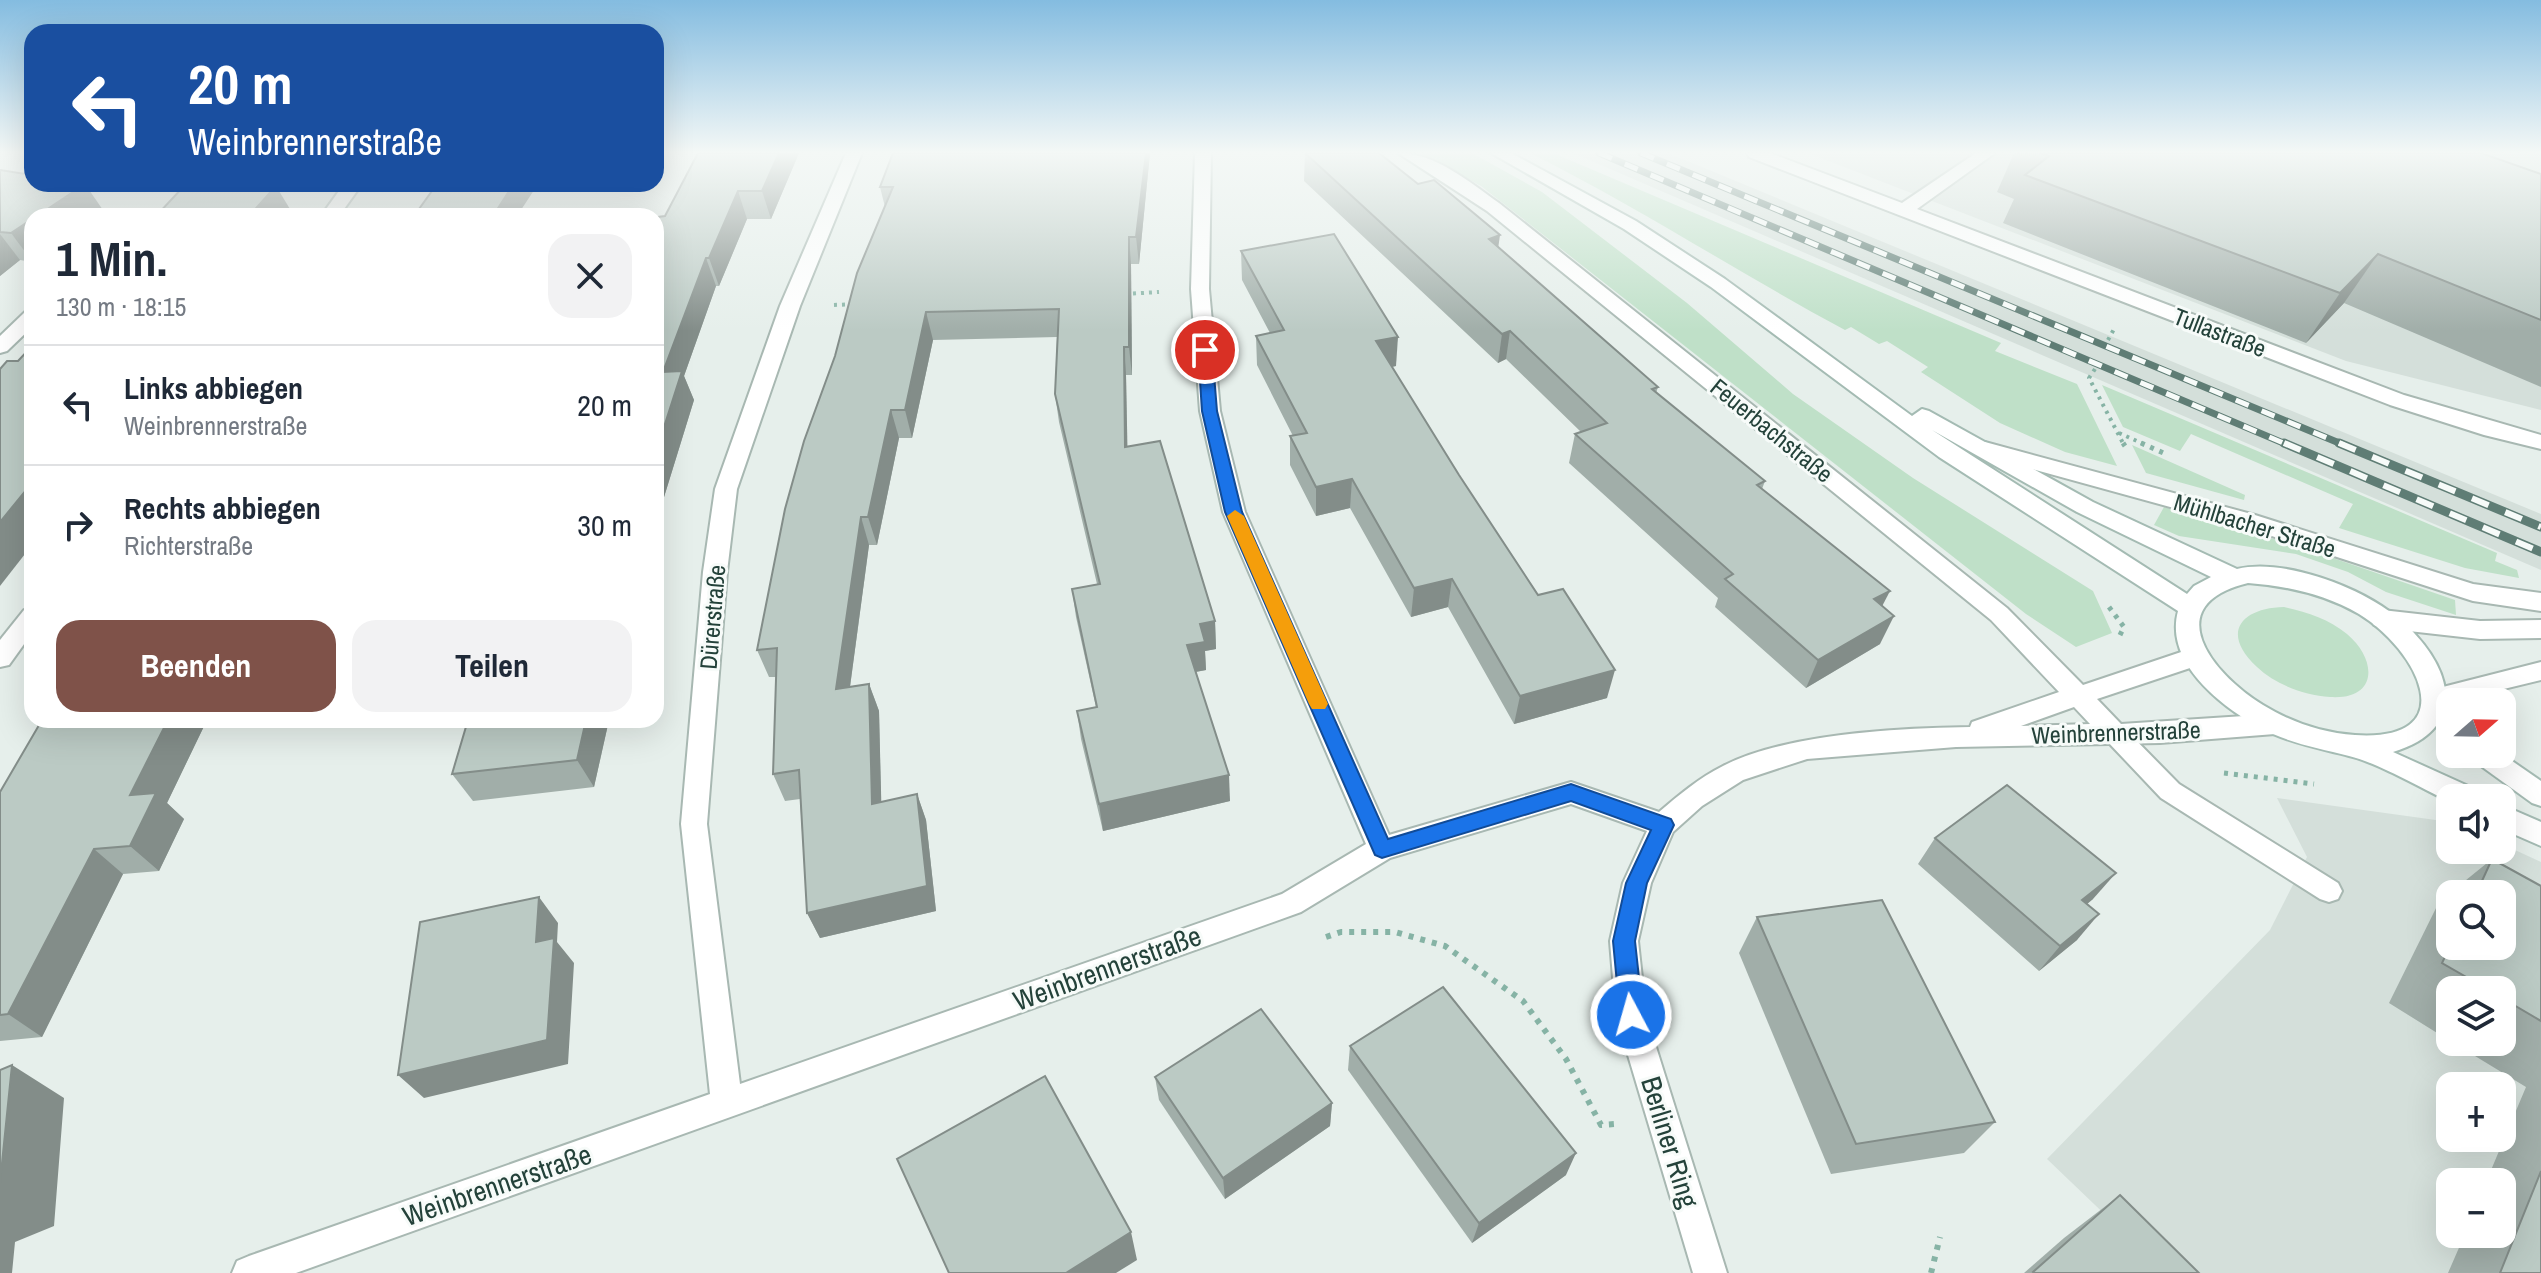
<!DOCTYPE html>
<html lang="de">
<head>
<meta charset="utf-8">
<style>
	:root { --surface:#fff; --page:#f2f2f3; --text:#1f2937; --muted:#747a83; --line:#e0e1e3; --accent:#7f5249 }
	body { margin:0; font-family:"Archivo Narrow",sans-serif; background:var(--page); color:var(--text); height:100vh; display:flex; flex-direction:column; font-size:30px; white-space:nowrap }
	* { box-sizing:border-box; margin:0 }
	p { font-size:26px; color:var(--muted) }
	.icon { flex:none; width:44px; height:44px; fill:none; stroke:currentColor; stroke-width:2; stroke-linecap:round; stroke-linejoin:round }
	.map { position:relative; flex:1; overflow:hidden }
	.sheet { position:absolute; left:24px; top:208px; width:640px; height:520px; display:flex; flex-direction:column; background:var(--surface); border-radius:24px; box-shadow:0 8px 32px #0002 }
	.sheet>* { flex:none }
	.banner { position:absolute; left:24px; top:24px; width:640px; height:168px; border-radius:24px; box-shadow:0 8px 32px #0002; background:#1a4fa0; color:#fff; overflow:hidden }
	.needle { width:52px; rotate:70deg }
	.tools { position:absolute; left:2436px; top:688px; display:grid; gap:16px }
	.tools a { display:grid; place-items:center; width:80px; height:80px; border-radius:16px; background:var(--surface); box-shadow:0 8px 32px #0002; font-size:40px }
	.pin { position:absolute; display:grid; place-items:center; width:68px; height:68px; color:#fff; margin:-34px; border:4px solid #fff; border-radius:50%; box-shadow:0 2px 8px #0007 }
	.me { position:absolute; width:88px; margin:-44px; rotate:354deg; stroke-linejoin:round; filter:drop-shadow(0 0 6px #0008) }
	.turn { display:flex; align-items:center; gap:28px; height:168px; padding:0 32px; font-size:36px }
	.turn .icon { width:104px; height:104px; stroke-width:2.5 }
	.turn b { display:block; font-size:56px; line-height:68px }
	.round { display:grid; place-items:center; flex:none; width:84px; height:84px; border-radius:24px; background:var(--page) }
	.headline { display:flex; align-items:center; justify-content:space-between; height:136px; padding:0 32px }
	h1 { font-size:48px; font-weight:700; line-height:60px }
	.button { display:flex; gap:16px; margin-top:auto; padding:16px 32px }
	.button a { flex:1; height:92px; border-radius:24px; background:var(--accent); color:#fff; font-size:32px; font-weight:700; line-height:92px; text-align:center }
	.button a+a { background:var(--page); color:var(--text) }
	ul { padding:0; list-style:none }
	li { display:flex; align-items:center; gap:24px; height:120px; padding:0 32px; border-top:2px solid var(--line) }
	li div { flex:1 }
	li b { display:block; font-size:30px }
	li em { font-style:normal }
	.map>svg:first-child { display:block }
	.built { fill:#d4dfda; fill-rule:evenodd }
	.green { fill:#bfe0c8 }
	.lines { fill:none; stroke-linecap:round; stroke-linejoin:round }
	.lane-casing { stroke:#a8b8b2; stroke-width:4 }
	.street-casing { stroke:#a8b8b2; stroke-width:4 }
	.secondary-casing { stroke:#a4bbb3; stroke-width:4 }
	.path-far2 { stroke:#86b3a5; stroke-width:4; stroke-dasharray:3 5; stroke-linecap:butt }
	.path-far1 { stroke:#86b3a5; stroke-width:5; stroke-dasharray:4 6; stroke-linecap:butt }
	.path { stroke:#86b3a5; stroke-width:6; stroke-dasharray:5 7; stroke-linecap:butt }
	.lane { fill:#fff; fill-rule:evenodd }
	.street { fill:#fff; fill-rule:evenodd }
	.secondary { fill:#fff; fill-rule:evenodd }
	.rail-far1-casing { stroke:#5f7d75; stroke-width:7 }
	.rail-casing { stroke:#5f7d75; stroke-width:9 }
	.rail-far1 { stroke:#f7fbf9; stroke-width:5; stroke-dasharray:14; stroke-linecap:butt }
	.rail { stroke:#f7fbf9; stroke-width:6; stroke-dasharray:18; stroke-linecap:butt }
	.wall { fill:#a1aea9; fill-rule:evenodd }
	.shaded-wall { fill:#838d89 }
	.building { fill:#bbcac4; stroke:#838d89; stroke-width:2 }
	.route { fill:#1a73e8; stroke:#114b97; stroke-width:2 }
	.slow { fill:#f59e0b }
	.labels { text-anchor:middle; dominant-baseline:central; stroke-width:6; stroke-linejoin:round; paint-order:stroke }
	.street-label { font-size:24px; fill:#24423a; stroke:#f7fbf9 }
	.near-street-label { font-size:28px; fill:#24423a; stroke:#f7fbf9 }
</style>
</head>
<body>
<div class="map">
<svg width="2541" height="1273" viewBox="0 0 2541 1273">
	<rect width="100%" height="100%" fill="#e6efeb"/>
	<!-- built -->
	<g class="built">
		<path d="M1573,153H1668L2541,514V570Z"/>
		<path d="M1808,153H2541V410L2346,361Z"/>
		<path d="M2277,798L2450,822V850H2502V844L2541,862V1273H2166L2047,1159L2270,930L2307,857ZM2450,894H2502V946H2450ZM2450,990H2502V1042H2450ZM2450,1086H2502V1138H2450ZM2450,1182H2502V1234H2450Z"/>
	</g>
	<!-- green -->
	<g class="green">
		<path d="M1420,153H1472L1542,192L1687,303L1793,394L1913,478L2093,591L2112,633L2076,647L2026,614L1481,186Z"/>
		<path d="M1530,153H1553L2001,343L1995,351L2077,384L2117,466L2065,452L2000,423L1921,372L1928,367L1887,341L1879,344L1851,327L1845,330C1739,273 1638,207 1530,153Z"/>
		<path d="M2102,385L2497,553L2495,561L2517,570L2519,578L2465,568L2339,528L2353,504L2191,434L2180,451L2123,427Z"/>
		<path d="M2132,445L2245,495L2244,500L2146,473Z"/>
		<path d="M2164,507L2298,546L2455,600L2456,615L2386,592L2348,572L2296,554L2179,536L2154,525Z"/>
		<path d="M2284,607C2307,612 2329,619 2347,634C2377,659 2379,700 2330,697C2304,695 2276,685 2257,667C2220,633 2241,608 2284,607Z"/>
	</g>
	<g class="lines">
		<defs>
			<path id="lane" d="M2115,725L2123,727L2179,784L2338,883L2342,891L2338,899L2329,902L2320,899L2161,798L2107,741L2103,734L2107,727Z"/>
			<g id="street">
				<path d="M846,153H862L800,306L737,489L727,572L707,824L740,1084L1282,894L1366,844L1223,512L1200,411L1191,289L1195,153H1211L1209,289L1220,411L1245,512L1389,835L1571,782L1659,812C1679,795 1699,778 1723,766C1784,734 1900,728 1970,727L1972,722L2059,692L1991,620L1487,211L1398,153C1436,153 1469,182 1499,203L2007,608L2083,685L2196,647L2205,649L2208,656L2205,663L2097,699L2121,724L2275,714L2284,717L2288,724L2284,731L2275,734L2160,743L1956,747L1807,759L1743,780L1702,806L1673,832L1651,883L1638,941L1646,1015L1727,1273H1693L1616,1015L1610,941L1623,883L1647,831L1571,804L1390,858L1301,912L296,1273H232L237,1261L249,1256L710,1094L681,824L703,572L715,489L780,306ZM2074,707L2090,724L2021,726Z"/>
				<path d="M1747,153H1770L1902,203L1976,153H1995L1917,209L2404,395L2541,435V449L2484,435L2390,405L1749,157Z"/>
				<path d="M222,184H245L185,216H162Z"/>
				<path d="M344,184H362L339,216H321Z"/>
				<path d="M32,310V327L7,351L0,353V336L25,312Z"/>
				<path d="M1985,442L2255,515L2473,584L2541,593V611L2473,601L2250,529L1978,454L1974,449L1978,444Z"/>
				<path d="M32,607V633L9,665L0,667V640L24,610Z"/>
				<path d="M2382,610L2480,621L2541,620V638L2480,639L2382,628L2374,625L2370,619L2374,613Z"/>
				<path d="M2541,662V680L2450,702V705L2435,709L2426,706L2423,699L2426,692L2435,689Z"/>
			</g>
			<g id="secondary">
				<path d="M1491,153H1511L1636,221L1725,279L1912,416L1922,409L1929,411L2093,502L2237,569C2284,558 2361,587 2398,618C2450,661 2474,728 2393,752L2477,790L2481,798H2450V802C2423,789 2376,762 2349,756C2323,749 2298,745 2273,734C2230,714 2163,666 2178,611L1939,457L1711,287L1624,229ZM1932,430L2077,512L2211,577L2194,586L2187,594ZM2248,583C2287,586 2324,594 2359,614C2418,650 2465,742 2355,735C2322,733 2291,722 2263,705C2212,674 2157,605 2248,583Z"/>
				<path d="M2470,754H2502L2541,781V806L2532,803L2474,761Z"/>
				<path d="M2502,805L2541,822V846L2502,829Z"/>
			</g>
		</defs>
		<!-- lane casing -->
		<use href="#lane" class="lane-casing"/>
		<!-- street casing -->
		<use href="#street" class="street-casing"/>
		<!-- secondary casing -->
		<use href="#secondary" class="secondary-casing"/>
		<!-- path-far2 -->
		<g class="path-far2">
			<path d="M1125,294L1159,292"/>
			<path d="M834,305L856,304"/>
			<path d="M2108,340L2114,329"/>
			<path d="M2095,369L2089,378L2124,445"/>
			<path d="M2119,433L2146,445"/>
		</g>
		<!-- path-far1 -->
		<g class="path-far1">
			<path d="M2123,443L2125,446"/>
			<path d="M2141,443L2168,455"/>
			<path d="M2109,607L2124,627L2118,639"/>
			<path d="M2224,773L2314,784"/>
		</g>
		<!-- path -->
		<g class="path">
			<path d="M1326,937L1341,932H1395L1445,946L1523,1001L1566,1059L1601,1125L1615,1124"/>
			<path d="M1931,1273L1940,1237"/>
		</g>
		<!-- lane -->
		<use href="#lane" class="lane"/>
		<!-- street -->
		<use href="#street" class="street"/>
		<!-- secondary -->
		<use href="#secondary" class="secondary"/>
		<defs>
			<g id="rail-far1">
				<path d="M1599,153L2288,445"/>
				<path d="M1641,153L2344,445"/>
			</g>
			<g id="rail">
				<path d="M2284,443L2541,552"/>
				<path d="M2339,443L2541,527"/>
			</g>
		</defs>
		<!-- rail-far1 casing -->
		<use href="#rail-far1" class="rail-far1-casing"/>
		<!-- rail casing -->
		<use href="#rail" class="rail-casing"/>
		<!-- rail-far1 -->
		<use href="#rail-far1" class="rail-far1"/>
		<!-- rail -->
		<use href="#rail" class="rail"/>
	</g>
	<!-- wall -->
	<g class="wall">
		<path d="M698,153H799L771,219H747L719,286H716L684,376L694,400L656,523L665,216Z"/>
		<path d="M1150,153L1139,264H1131L1132,375H1126L1127,447L1215,621L1216,649L1205,651L1206,670L1196,672L1230,801L1103,831L1081,739L1077,711L1096,707L1076,617L1072,589L1097,584L1059,422L1055,394L1057,337L933,340L912,438H899L877,545H869L850,687L869,684L879,711L881,802L917,794L926,820L936,911L820,938L807,913L800,799L785,801L773,774L776,677H769L757,650L835,356L885,207L880,187Z"/>
		<path d="M1305,153L1498,247L1658,387L1656,393L1765,481L1762,489L1882,606L1880,644L1806,688L1715,607L1718,598L1569,463L1575,434L1581,432L1506,359L1498,363L1304,181Z"/>
		<path d="M2014,153H2481L2541,174V387L2344,303L2306,343L2003,223L2014,199L1997,192Z"/>
		<path d="M0,170L105,213L32,216V262L20,260L0,276Z"/>
		<path d="M1241,251L1396,366L1392,367L1459,475L1607,698L1514,724L1448,607L1411,617L1350,508L1316,516L1290,465V436H1293L1257,365L1256,336L1270,333L1242,280Z"/>
		<path d="M42,720H207L167,803L184,819L159,871L123,874L42,1037L0,1041V792Z"/>
		<path d="M468,720H609L594,787L473,801L452,774Z"/>
		<path d="M1935,838L2093,899L2087,904L2077,940L2039,971L1918,864Z"/>
		<path d="M2492,859L2541,886V1273H2448L2465,1234H2502V1182H2486L2526,1087L2452,1042H2502V990H2450V1041L2389,1003L2439,902ZM2450,894H2502L2450,946Z"/>
		<path d="M1757,917L1995,1122L1964,1153L1831,1174L1739,953Z"/>
		<path d="M1350,1046L1566,1175L1472,1243L1348,1070Z"/>
		<path d="M1155,1077L1332,1103L1330,1126L1225,1199L1159,1100Z"/>
		<path d="M2120,1195L2199,1273H2024L2064,1238Z"/>
	</g>
	<!-- shaded-wall -->
	<g class="shaded-wall">
		<path d="M779,153H799L771,219L762,191Z"/>
		<path d="M1146,153H1150L1139,264L1136,237Z"/>
		<path d="M85,184L105,213L100,216H37Z"/>
		<path d="M507,184H538L521,210L524,216H493Z"/>
		<path d="M276,186L293,214L291,216H249Z"/>
		<path d="M738,191L747,219L719,286L709,258Z"/>
		<path d="M32,219V261L11,233Z"/>
		<path d="M0,234L20,260L0,276Z"/>
		<path d="M1500,235L1496,263L1489,239Z"/>
		<path d="M1129,237L1131,264L1132,375L1129,347Z"/>
		<path d="M2378,254L2344,303L2306,343L2340,293Z"/>
		<path d="M706,258L716,286L684,376L694,400L656,523V452L663,372Z"/>
		<path d="M926,312L933,340L912,438L905,410Z"/>
		<path d="M1510,331L1506,359L1498,363L1502,334Z"/>
		<path d="M1398,337L1396,366L1374,370L1376,341Z"/>
		<path d="M1124,347L1126,375L1128,475L1125,447Z"/>
		<path d="M891,410L899,438L877,545L868,517Z"/>
		<path d="M1352,479L1350,508L1316,516V487Z"/>
		<path d="M32,483V545L0,586V522Z"/>
		<path d="M861,517L869,545L846,716L836,689Z"/>
		<path d="M1452,579L1448,607L1411,617L1414,588Z"/>
		<path d="M1890,591L1876,618L1874,599Z"/>
		<path d="M1894,616L1880,644L1806,688L1818,660Z"/>
		<path d="M1215,621L1216,649L1205,651L1206,670L1189,673L1187,645L1200,624Z"/>
		<path d="M1615,670L1607,698L1514,724L1520,696Z"/>
		<path d="M869,684L879,711L882,830L872,804Z"/>
		<path d="M168,720H207L167,803L184,819L159,871L130,846V795Z"/>
		<path d="M586,720H609L594,787L577,760Z"/>
		<path d="M1229,775L1230,801L1103,831L1099,804Z"/>
		<path d="M917,794L926,820L936,911L820,938L807,913Z"/>
		<path d="M94,849L123,874L42,1037L8,1014Z"/>
		<path d="M2116,873L2093,899L2060,926L2082,900Z"/>
		<path d="M539,897L558,923L557,942L574,963L568,1064L424,1098L398,1075L536,942Z"/>
		<path d="M2099,914L2077,940L2039,971L2060,946Z"/>
		<path d="M12,1065L64,1098L54,1226L15,1242L12,1273H0V1183Z"/>
		<path d="M1332,1103L1330,1126L1225,1199L1223,1178Z"/>
		<path d="M1576,1153L1566,1175L1472,1243L1479,1223Z"/>
		<path d="M1131,1232L1137,1260L1116,1273H1066Z"/>
	</g>
	<!-- building -->
	<g class="building">
		<path d="M698,153H779L762,191H738L709,258H706L663,372L682,371L656,452V221L658,217L665,216Z"/>
		<path d="M893,153H1146L1136,237H1129V347H1124L1125,447L1160,441L1215,621L1200,624L1205,642L1187,645L1229,775L1099,804L1077,711L1097,707L1072,589L1100,584L1055,394L1059,309L926,312L905,410H891L868,517H861L836,689L869,684L872,804L917,794L927,886L807,913L799,770L773,774L777,648L757,650L785,509L804,441L835,356L857,273L893,187H880Z"/>
		<path d="M1305,153H1379L1418,184L1434,180L1500,235L1489,239L1658,387L1652,389L1765,481L1757,485L1890,591L1874,599L1894,616L1818,660L1725,579L1733,574L1575,434L1607,423L1510,331L1502,334Z"/>
		<path d="M2041,153H2481L2541,174V320L2378,254L2340,293L2025,175L2049,156Z"/>
		<path d="M0,170L32,175V184H85L37,216H32V219L11,233L0,232Z"/>
		<path d="M437,184H507L505,188H511L493,216H414Z"/>
		<path d="M185,185L276,186L249,216H156Z"/>
		<path d="M1334,234L1398,337L1376,341L1459,475L1538,595L1563,589L1615,670L1520,696L1452,579L1414,588L1352,479L1316,487L1290,436L1307,433L1256,336L1284,330L1241,251Z"/>
		<path d="M32,346V483L0,522V369L7,361H18Z"/>
		<path d="M42,720H168L130,795L156,793L130,846L94,849L8,1014L0,1015V792Z"/>
		<path d="M468,720H586L577,760L452,774Z"/>
		<path d="M2007,785L2116,873L2082,900L2099,914L2060,946L1935,838Z"/>
		<path d="M2492,859L2541,886V1021L2502,998V990H2489L2442,963L2450,946H2502V894H2476Z"/>
		<path d="M539,897L536,942L554,938L547,1040L398,1075L420,922Z"/>
		<path d="M1882,900L1995,1122L1856,1144L1757,917Z"/>
		<path d="M1443,987L1576,1153L1479,1223L1350,1046Z"/>
		<path d="M1261,1009L1332,1103L1223,1178L1155,1077Z"/>
		<path d="M12,1065L0,1183V1070Z"/>
		<path d="M1045,1076L1131,1232L1066,1273H949L897,1159Z"/>
		<path d="M2541,1171V1273H2500Z"/>
		<path d="M2120,1195L2199,1273H2034L2033,1272Z"/>
	</g>
	<!-- sky -->
	<linearGradient id="sky" x2="0" y2="1"><stop stop-color="#84bce0"/><stop offset="0.46" stop-color="#f4f8f6"/><stop offset="1" stop-color="#f4f8f6" stop-opacity="0"/></linearGradient>
	<rect width="2541" height="331" fill="url(#sky)"/>
	<!-- route -->
	<path class="route" d="M1205,346L1212,350L1217,411L1242,512L1388,839L1571,784L1671,819L1674,825L1647,883L1635,941L1643,1015L1639,1022L1631,1025L1623,1022L1620,1015L1613,941L1626,883L1651,830L1571,801L1382,858L1375,855L1225,512L1202,411L1198,350Z"/>
	<!-- slow -->
	<path class="slow" d="M1235,510L1244,516L1328,704L1325,709H1312L1309,704L1227,516Z"/>
	<g class="labels">
		<!-- street labels -->
		<g class="street-label">
			<text transform="translate(2220 332) rotate(21)">Tullastraße</text>
			<text transform="translate(1772 430) rotate(39)">Feuerbachstraße</text>
			<text transform="translate(2255 525) rotate(17)">Mühlbacher Straße</text>
			<text transform="translate(712 617) rotate(-85)">Dürerstraße</text>
			<text transform="translate(2116 732) rotate(-2)">Weinbrennerstraße</text>
		</g>
		<!-- near-street labels -->
		<g class="near-street-label">
			<text transform="translate(1107 968) rotate(-20)">Weinbrennerstraße</text>
			<text transform="translate(1670 1142) rotate(73)">Berliner Ring</text>
			<text transform="translate(497 1185) rotate(-19)">Weinbrennerstraße</text>
		</g>
	</g>
</svg>
<div class="tools">
<a><svg class="needle" viewBox="-14 -14 28 28"><path d="M0-13l5 13h-10z" fill="#e53935"/><path d="M0 13l5-13h-10z" fill="#747a83"/></svg></a>
<a><svg class="icon" aria-label="sound" viewBox="0 0 24 24"><path d="M4 9h4l5-4v14l-5-4H4zM17 9q2 3 0 6"/></svg></a>
<a><svg class="icon" aria-label="search" viewBox="0 0 24 24"><circle cx="10" cy="10" r="6"/><path d="M15 15l6 6"/></svg></a>
<a><svg class="icon" aria-label="layers" viewBox="0 0 24 24"><path d="M12 4l9 5-9 5-9-5zM3 14l9 5 9-5"/></svg></a>
<a>+</a>
<a>−</a>
</div>
<div class="pin" style="left:1205px;top:350px;background:#d93025"><svg class="icon" aria-label="arrive" viewBox="0 0 24 24"><path d="M6 21V4h12l-3 4 3 4H6"/></svg></div>
<svg class="me" style="left:1631px;top:1015px" viewBox="-20 -20 40 40"><circle r="17" fill="#1a73e8" stroke="#fff" stroke-width="3"/><path d="M0-11L8 9 0 5-8 9z" fill="#fff"/></svg>
<div class="banner">
<div class="turn"><svg class="icon" aria-label="left" viewBox="0 0 24 24"><path d="M17 20v-9H6M10 6l-5 5 5 5"/></svg><div><b>20 m</b>Weinbrennerstraße</div></div>
</div>
<section class="sheet">
<div class="headline"><div><h1>1 Min.</h1><p>130 m · 18:15</p></div><a class="round"><svg class="icon" aria-label="close" viewBox="0 0 24 24"><path d="M6 6l12 12M18 6L6 18"/></svg></a></div>
<ul>
<li><svg class="icon" aria-label="left" viewBox="0 0 24 24"><path d="M17 20v-9H6M10 6l-5 5 5 5"/></svg><div><b>Links abbiegen</b><p>Weinbrennerstraße</p></div><em>20 m</em></li>
<li><svg class="icon" aria-label="right" viewBox="0 0 24 24"><path d="M7 20v-9h11M14 6l5 5-5 5"/></svg><div><b>Rechts abbiegen</b><p>Richterstraße</p></div><em>30 m</em></li>
</ul>
<div class="button"><a>Beenden</a><a>Teilen</a></div>
</section>
</div>
</body>
</html>
